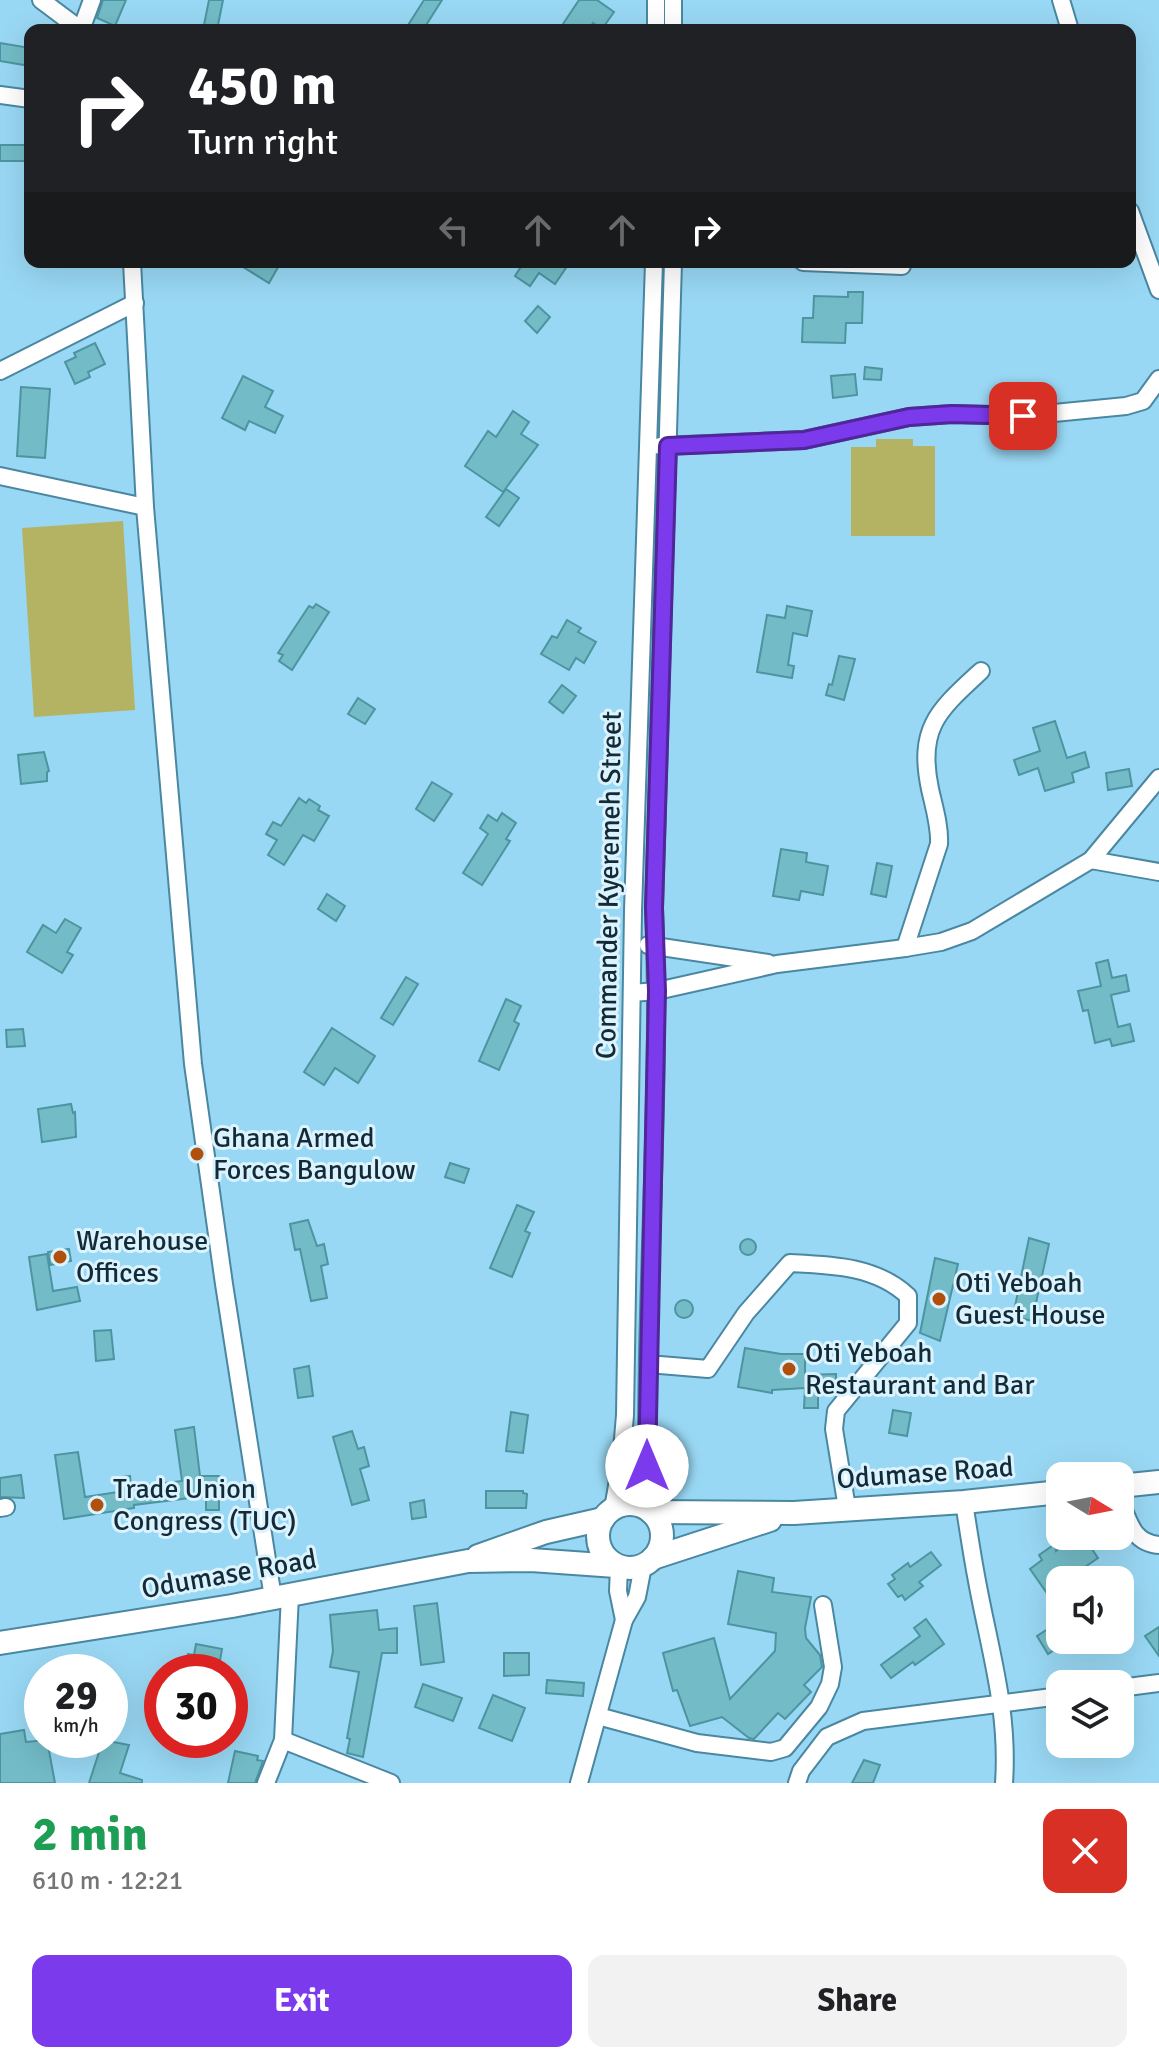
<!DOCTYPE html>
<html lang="en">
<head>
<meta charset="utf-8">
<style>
	:root { --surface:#fff; --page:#f2f2f2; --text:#202124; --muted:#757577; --accent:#7c3aed }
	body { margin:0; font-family:Signika,sans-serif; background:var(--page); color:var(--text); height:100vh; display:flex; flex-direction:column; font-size:30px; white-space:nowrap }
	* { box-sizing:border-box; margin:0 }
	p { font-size:26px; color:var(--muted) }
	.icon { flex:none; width:44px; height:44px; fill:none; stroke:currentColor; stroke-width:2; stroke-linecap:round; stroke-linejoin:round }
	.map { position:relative; height:1783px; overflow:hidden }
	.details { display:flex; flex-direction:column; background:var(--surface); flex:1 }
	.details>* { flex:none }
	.guide { position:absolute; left:24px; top:24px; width:1112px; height:244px; border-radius:16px; box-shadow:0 8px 32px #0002; background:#202124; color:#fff; overflow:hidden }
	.needle { width:52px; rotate:100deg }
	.controls { position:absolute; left:1046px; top:1462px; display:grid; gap:16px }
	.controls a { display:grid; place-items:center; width:88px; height:88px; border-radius:16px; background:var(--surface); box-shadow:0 8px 32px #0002; font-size:40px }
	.speed { position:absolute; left:24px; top:1654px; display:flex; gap:16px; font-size:40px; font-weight:700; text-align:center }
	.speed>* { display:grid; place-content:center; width:104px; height:104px; border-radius:50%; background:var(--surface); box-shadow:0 8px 32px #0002; line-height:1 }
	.speed small { font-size:20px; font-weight:400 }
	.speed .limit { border:12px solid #d22; background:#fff; color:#111 }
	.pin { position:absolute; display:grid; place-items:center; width:68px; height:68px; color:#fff; margin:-34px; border-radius:16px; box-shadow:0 4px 12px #0006 }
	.me { position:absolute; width:88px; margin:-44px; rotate:0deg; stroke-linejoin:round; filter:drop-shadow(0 0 6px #0008) }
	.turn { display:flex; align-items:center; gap:28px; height:168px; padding:0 32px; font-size:36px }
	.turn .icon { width:104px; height:104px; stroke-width:2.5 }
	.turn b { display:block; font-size:56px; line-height:68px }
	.lanes { display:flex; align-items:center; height:76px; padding:0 32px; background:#0003; justify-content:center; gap:40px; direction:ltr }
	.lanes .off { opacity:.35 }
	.round { display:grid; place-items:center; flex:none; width:84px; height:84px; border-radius:16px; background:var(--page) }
	.head { display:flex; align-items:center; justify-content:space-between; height:136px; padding:0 32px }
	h1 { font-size:48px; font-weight:700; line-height:60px; color:#1e9e55 }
	.cta { display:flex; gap:16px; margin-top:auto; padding:16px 32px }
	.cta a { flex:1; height:92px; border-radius:16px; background:var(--accent); color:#fff; font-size:32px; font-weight:700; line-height:92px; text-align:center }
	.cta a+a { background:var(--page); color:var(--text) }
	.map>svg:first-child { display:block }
	.park { fill:#b4b363 }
	.building { fill:#73bcc7; stroke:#4c95a0; stroke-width:2 }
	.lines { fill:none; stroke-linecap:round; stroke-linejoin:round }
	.minor-casing { stroke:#4a87a1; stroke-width:20 }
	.major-casing { stroke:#4a87a1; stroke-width:26 }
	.minor { stroke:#fff; stroke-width:16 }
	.major { stroke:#fff; stroke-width:22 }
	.route-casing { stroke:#51269a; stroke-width:20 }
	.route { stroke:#7c3aed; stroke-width:14 }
	.poi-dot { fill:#b0500c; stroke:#dbf3fe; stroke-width:3 }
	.labels { text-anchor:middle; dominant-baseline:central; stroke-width:6; stroke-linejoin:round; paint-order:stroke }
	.street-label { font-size:28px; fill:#122b36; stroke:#dbf3fe }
	.poi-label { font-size:28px; fill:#122b36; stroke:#dbf3fe; text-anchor:start }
</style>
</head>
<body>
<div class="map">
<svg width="1159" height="1783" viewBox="0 0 1159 1783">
	<rect width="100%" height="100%" fill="#99d8f4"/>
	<!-- park -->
	<g class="park">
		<path d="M876,439H913V446H935V536H851V447H876Z"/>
		<path d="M123,521L135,710L34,717L22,528Z"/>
	</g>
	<!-- building -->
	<g class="building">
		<path d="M103,0H126L115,26L97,18Z"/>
		<path d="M209,0H223L217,30H203Z"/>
		<path d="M424,0H442L423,30H405Z"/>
		<path d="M579,0H597L614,12L602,29L593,23L589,30H559Z"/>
		<path d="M0,43L30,48V66L0,61Z"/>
		<rect x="0" y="145" width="25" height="16"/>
		<path d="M235,262H281L269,283Z"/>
		<path d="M524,262H570L555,284L539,273L530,286L515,276Z"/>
		<path d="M848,292H863L862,323H846L845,343L802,342L803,318H813L814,296L848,297Z"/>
		<path d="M538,306L550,317L537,333L525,321Z"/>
		<path d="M95,343L105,364L88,372L90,377L75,384L65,362L76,357L74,353Z"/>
		<path d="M865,367L882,369L881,380L864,379Z"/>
		<path d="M855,374L857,395L833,398L831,376Z"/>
		<path d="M243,376L273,391L265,407L283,416L275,433L249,421L245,430L222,418Z"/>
		<path d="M21,387L50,389L45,458L17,456Z"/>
		<path d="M513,411L529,422L521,434L538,445L503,492L465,466L488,431L496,437Z"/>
		<path d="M506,489L519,498L499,526L486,517Z"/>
		<path d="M316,604L329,612L292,670L279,661L283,655L278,653L309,606L313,608Z"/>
		<path d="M787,606L812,611L807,636L793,633L788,665L794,666L792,678L757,672L767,615L785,618Z"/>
		<path d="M567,620L581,628L578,632L596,642L584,663L576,658L569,670L541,654L552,636L557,638Z"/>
		<path d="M839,656L855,659L844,700L826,695L829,684L832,685Z"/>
		<path d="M562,685L576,696L563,713L549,702Z"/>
		<path d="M358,698L375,709L365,724L348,714Z"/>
		<path d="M1055,721L1067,758L1085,752L1089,767L1072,773L1074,782L1045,791L1038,768L1019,775L1014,760L1040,751L1033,728Z"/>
		<path d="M44,752L49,771L47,772V781L21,784L18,755Z"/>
		<path d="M1129,769L1132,786L1108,790L1106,773Z"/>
		<path d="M432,782L452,794L434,821L416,809Z"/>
		<path d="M299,798L306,803L309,799L320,806L318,810L329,816L314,841L303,835L284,865L268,855L277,840L266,834L273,822L281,826Z"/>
		<path d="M502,813L516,823L506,839L510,841L482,885L463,873L488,834L480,828L488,815L497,821Z"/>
		<path d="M781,849L807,853L806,862L828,866L823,895L801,891L799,900L773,896Z"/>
		<path d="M877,863L892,866L886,897L871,894Z"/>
		<path d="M327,894L345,906L336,921L318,909Z"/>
		<path d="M65,919L81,928L67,952L73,955L62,973L27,952L43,925L56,933Z"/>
		<path d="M1108,960L1112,978L1126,975L1129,991L1111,995L1118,1027L1130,1024L1134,1041L1112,1046L1110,1039L1095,1043L1088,1010L1083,1011L1078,991L1101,986L1096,963Z"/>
		<path d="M406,977L418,984L393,1025L381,1018Z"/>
		<path d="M506,999L521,1006L514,1021L519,1024L499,1070L479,1061Z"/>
		<path d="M332,1028L375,1056L358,1083L335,1068L324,1085L304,1072Z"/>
		<path d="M23,1029L25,1046L7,1047L6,1030Z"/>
		<path d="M71,1104L73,1113L75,1112L76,1137L42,1142L38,1109Z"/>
		<path d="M450,1163L469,1169L464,1183L445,1177Z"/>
		<path d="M517,1205L534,1212L525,1231L530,1233L512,1277L490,1268Z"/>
		<path d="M308,1220L317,1246L324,1244L328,1264L321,1266L327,1298L311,1301L300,1249L295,1250L290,1224Z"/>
		<path d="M1029,1238L1049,1244L1032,1321L1013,1316Z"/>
		<circle cx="748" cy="1247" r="8"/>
		<path d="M69,1249L71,1261L50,1265L48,1252Z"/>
		<path d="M47,1254L53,1291L77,1287L80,1301L37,1310L29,1257Z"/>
		<path d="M935,1258L958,1264L940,1341L920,1333Z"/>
		<circle cx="684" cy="1309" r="9"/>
		<path d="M111,1330L114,1359L96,1361L94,1331Z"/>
		<path d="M745,1348L781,1354H805V1375L836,1374V1394H818V1408H804L805,1388L772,1390V1393L738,1387Z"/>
		<path d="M309,1366L313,1396L298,1398L294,1369Z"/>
		<path d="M893,1410L911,1413L907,1436L889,1433Z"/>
		<path d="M511,1412L528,1415L523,1453L506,1451Z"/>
		<path d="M194,1427L200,1476H219V1510H206V1496L134,1505V1508L64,1519L55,1455L78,1452L85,1497L118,1492L116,1478L130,1476L131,1487L182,1481L175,1430Z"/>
		<path d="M352,1431L358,1449L364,1447L369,1466L360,1469L369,1500L352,1505L333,1437Z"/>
		<path d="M21,1475L24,1498L0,1497V1478Z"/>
		<path d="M486,1491H523V1493L527,1494L526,1508H486Z"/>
		<path d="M424,1500L426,1517L412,1519L410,1503Z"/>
		<path d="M1077,1536H1083L1098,1558L1066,1580H1060V1612L1030,1569L1042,1560L1039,1555L1055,1544L1056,1551Z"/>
		<path d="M931,1552L941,1565L919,1582L923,1586L905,1600L902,1595L898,1597L888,1584L895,1579L892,1575L908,1563L910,1567Z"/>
		<path d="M738,1571L774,1578L772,1592L811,1597L805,1628L806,1638L820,1655L822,1667L804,1685L811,1692L785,1719L778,1713L754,1739L749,1738L722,1717L690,1726L677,1690L673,1691L663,1653L714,1638L730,1699L775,1651L776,1633L728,1624Z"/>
		<path d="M437,1603L444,1662L421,1665L414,1606Z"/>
		<path d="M377,1610L379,1630L397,1628V1653H382L363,1757L347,1753L350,1739L347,1738L359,1672L330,1667L333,1651L330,1615Z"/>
		<path d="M926,1619L944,1644L915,1665L913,1662L891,1678L881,1665L920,1636L914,1628Z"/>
		<path d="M1060,1621V1646L1048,1654L1037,1636Z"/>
		<path d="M1159,1627V1656L1145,1636Z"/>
		<path d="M196,1644L222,1649L218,1672H185L188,1654L194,1655Z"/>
		<path d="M504,1653H529V1675L504,1676Z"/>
		<path d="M547,1680L584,1683L583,1696L546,1693Z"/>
		<path d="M423,1684L462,1698L453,1721L415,1707Z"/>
		<path d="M493,1695L525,1708L512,1741L479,1728Z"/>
		<path d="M24,1730L26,1742L47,1740L55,1783H0V1734Z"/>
		<path d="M103,1740L129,1745L120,1773L142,1780V1783H89Z"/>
		<path d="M235,1751L258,1756L257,1760L263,1761L255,1783H228Z"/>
		<path d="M864,1760L880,1765L873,1783H852Z"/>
	</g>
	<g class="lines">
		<defs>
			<g id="minor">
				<path d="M41,0L81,30L92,0"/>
				<path d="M656,0V30"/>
				<path d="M1061,0L1070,30"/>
				<path d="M673,30V0"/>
				<path d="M0,95L30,99"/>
				<path d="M1130,211L1159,290"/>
				<path d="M132,262L145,507L193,1064L224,1284L273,1598"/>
				<path d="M803,262L902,266"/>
				<path d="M0,371L135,303"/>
				<path d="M660,446L804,440L909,417L952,414L1023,416L1126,406L1143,401L1159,379"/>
				<path d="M0,476L145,507"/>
				<path d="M1091,860L1159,872"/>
				<path d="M648,945L768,963"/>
				<path d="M905,948L939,844C940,826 934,807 930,789C917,727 939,710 981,671"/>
				<path d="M632,993L657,991L777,964L905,948L941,942L972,931L1091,860L1159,778"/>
				<path d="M648,1364L708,1369L746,1313L790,1263C832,1265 876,1266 908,1296V1323L836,1411L834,1429L847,1508"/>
				<path d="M1120,1500C1129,1522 1133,1543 1159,1545"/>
				<path d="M964,1502C968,1528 972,1555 977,1581C990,1652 1009,1710 1004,1783"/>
				<path d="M0,1508L6,1507"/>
				<path d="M613,1509L621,1462L625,1415L633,911L654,262"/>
				<path d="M648,1510C643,1309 662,1109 654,908L673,262"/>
				<path d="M619,1567L618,1591L624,1620"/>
				<path d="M1120,1688L1159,1683"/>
				<path d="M598,1716L697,1743L771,1752L785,1748L819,1707L830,1684L833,1667L823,1605"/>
				<path d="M283,1740L391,1783"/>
				<path d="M266,1783L283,1740L290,1595"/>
				<path d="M579,1783L624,1620L637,1597L643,1566"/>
				<path d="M797,1783L801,1771L827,1737L863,1721L1060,1696"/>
			</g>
			<g id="major">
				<path d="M1120,1486L1159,1482"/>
				<circle cx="630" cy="1536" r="32"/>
				<path d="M651,1512L794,1513L964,1502L1060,1492"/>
				<path d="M478,1556L546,1532L603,1519"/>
				<path d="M653,1558L770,1520"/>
				<path d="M0,1643L232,1606L468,1561L531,1560L616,1566"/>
			</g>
		</defs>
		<!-- minor casing -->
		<use href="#minor" class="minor-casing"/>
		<!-- major casing -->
		<use href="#major" class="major-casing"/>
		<!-- minor -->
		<use href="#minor" class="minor"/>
		<!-- major -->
		<use href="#major" class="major"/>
	</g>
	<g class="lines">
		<defs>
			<path id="route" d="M647,1466L657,991L654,908L668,446L804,440L909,417L952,414L1023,416"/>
		</defs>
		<!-- route casing -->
		<use href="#route" class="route-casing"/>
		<!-- route -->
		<use href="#route" class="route"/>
	</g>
	<!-- markers -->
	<g class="poi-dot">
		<circle cx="197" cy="1154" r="8"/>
		<circle cx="60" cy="1257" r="8"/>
		<circle cx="939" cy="1299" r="8"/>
		<circle cx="789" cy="1369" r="8"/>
		<circle cx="97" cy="1505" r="8"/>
	</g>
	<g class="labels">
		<!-- street labels -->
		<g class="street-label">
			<text transform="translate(609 885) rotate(-89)">Commander Kyeremeh Street</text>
			<text transform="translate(925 1473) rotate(-4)">Odumase Road</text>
			<text transform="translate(229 1574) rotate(-10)">Odumase Road</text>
		</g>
		<!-- poi labels -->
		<g class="poi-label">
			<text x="213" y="1138">Ghana Armed<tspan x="213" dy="32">Forces Bangulow</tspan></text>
			<text x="76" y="1241">Warehouse<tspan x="76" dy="32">Offices</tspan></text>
			<text x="955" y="1283">Oti Yeboah<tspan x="955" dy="32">Guest House</tspan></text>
			<text x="805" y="1353">Oti Yeboah<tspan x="805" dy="32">Restaurant and Bar</tspan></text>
			<text x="113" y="1489">Trade Union<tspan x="113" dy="32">Congress (TUC)</tspan></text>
		</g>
	</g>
</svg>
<div class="controls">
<a><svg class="needle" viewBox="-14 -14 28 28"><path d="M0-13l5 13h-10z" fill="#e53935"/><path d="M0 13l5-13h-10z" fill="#757577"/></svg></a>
<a><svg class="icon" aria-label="sound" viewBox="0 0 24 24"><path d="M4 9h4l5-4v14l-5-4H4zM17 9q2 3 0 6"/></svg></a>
<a><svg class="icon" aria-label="layers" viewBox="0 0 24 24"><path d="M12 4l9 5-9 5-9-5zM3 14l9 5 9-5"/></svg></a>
</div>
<div class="speed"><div>29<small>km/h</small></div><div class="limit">30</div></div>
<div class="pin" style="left:1023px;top:416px;background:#d93025"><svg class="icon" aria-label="arrive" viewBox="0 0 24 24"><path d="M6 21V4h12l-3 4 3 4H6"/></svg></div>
<svg class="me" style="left:647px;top:1466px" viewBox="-20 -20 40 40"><circle r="19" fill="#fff"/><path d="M0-13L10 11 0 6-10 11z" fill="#7c3aed"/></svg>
<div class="guide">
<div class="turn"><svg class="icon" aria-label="right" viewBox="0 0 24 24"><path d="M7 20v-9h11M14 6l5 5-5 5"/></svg><div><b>450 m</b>Turn right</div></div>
<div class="lanes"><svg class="icon off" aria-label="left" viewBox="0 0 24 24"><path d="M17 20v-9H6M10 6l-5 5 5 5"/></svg><svg class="icon off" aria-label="ahead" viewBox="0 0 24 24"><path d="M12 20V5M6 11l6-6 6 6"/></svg><svg class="icon off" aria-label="ahead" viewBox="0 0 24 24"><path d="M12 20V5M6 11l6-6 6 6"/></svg><svg class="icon" aria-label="right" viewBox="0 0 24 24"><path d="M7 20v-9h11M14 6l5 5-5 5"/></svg></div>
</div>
</div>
<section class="details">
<div class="head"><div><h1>2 min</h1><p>610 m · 12:21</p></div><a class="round" style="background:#d93025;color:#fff"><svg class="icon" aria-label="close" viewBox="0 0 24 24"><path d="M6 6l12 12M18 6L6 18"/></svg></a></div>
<div class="cta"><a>Exit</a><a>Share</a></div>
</section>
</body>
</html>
